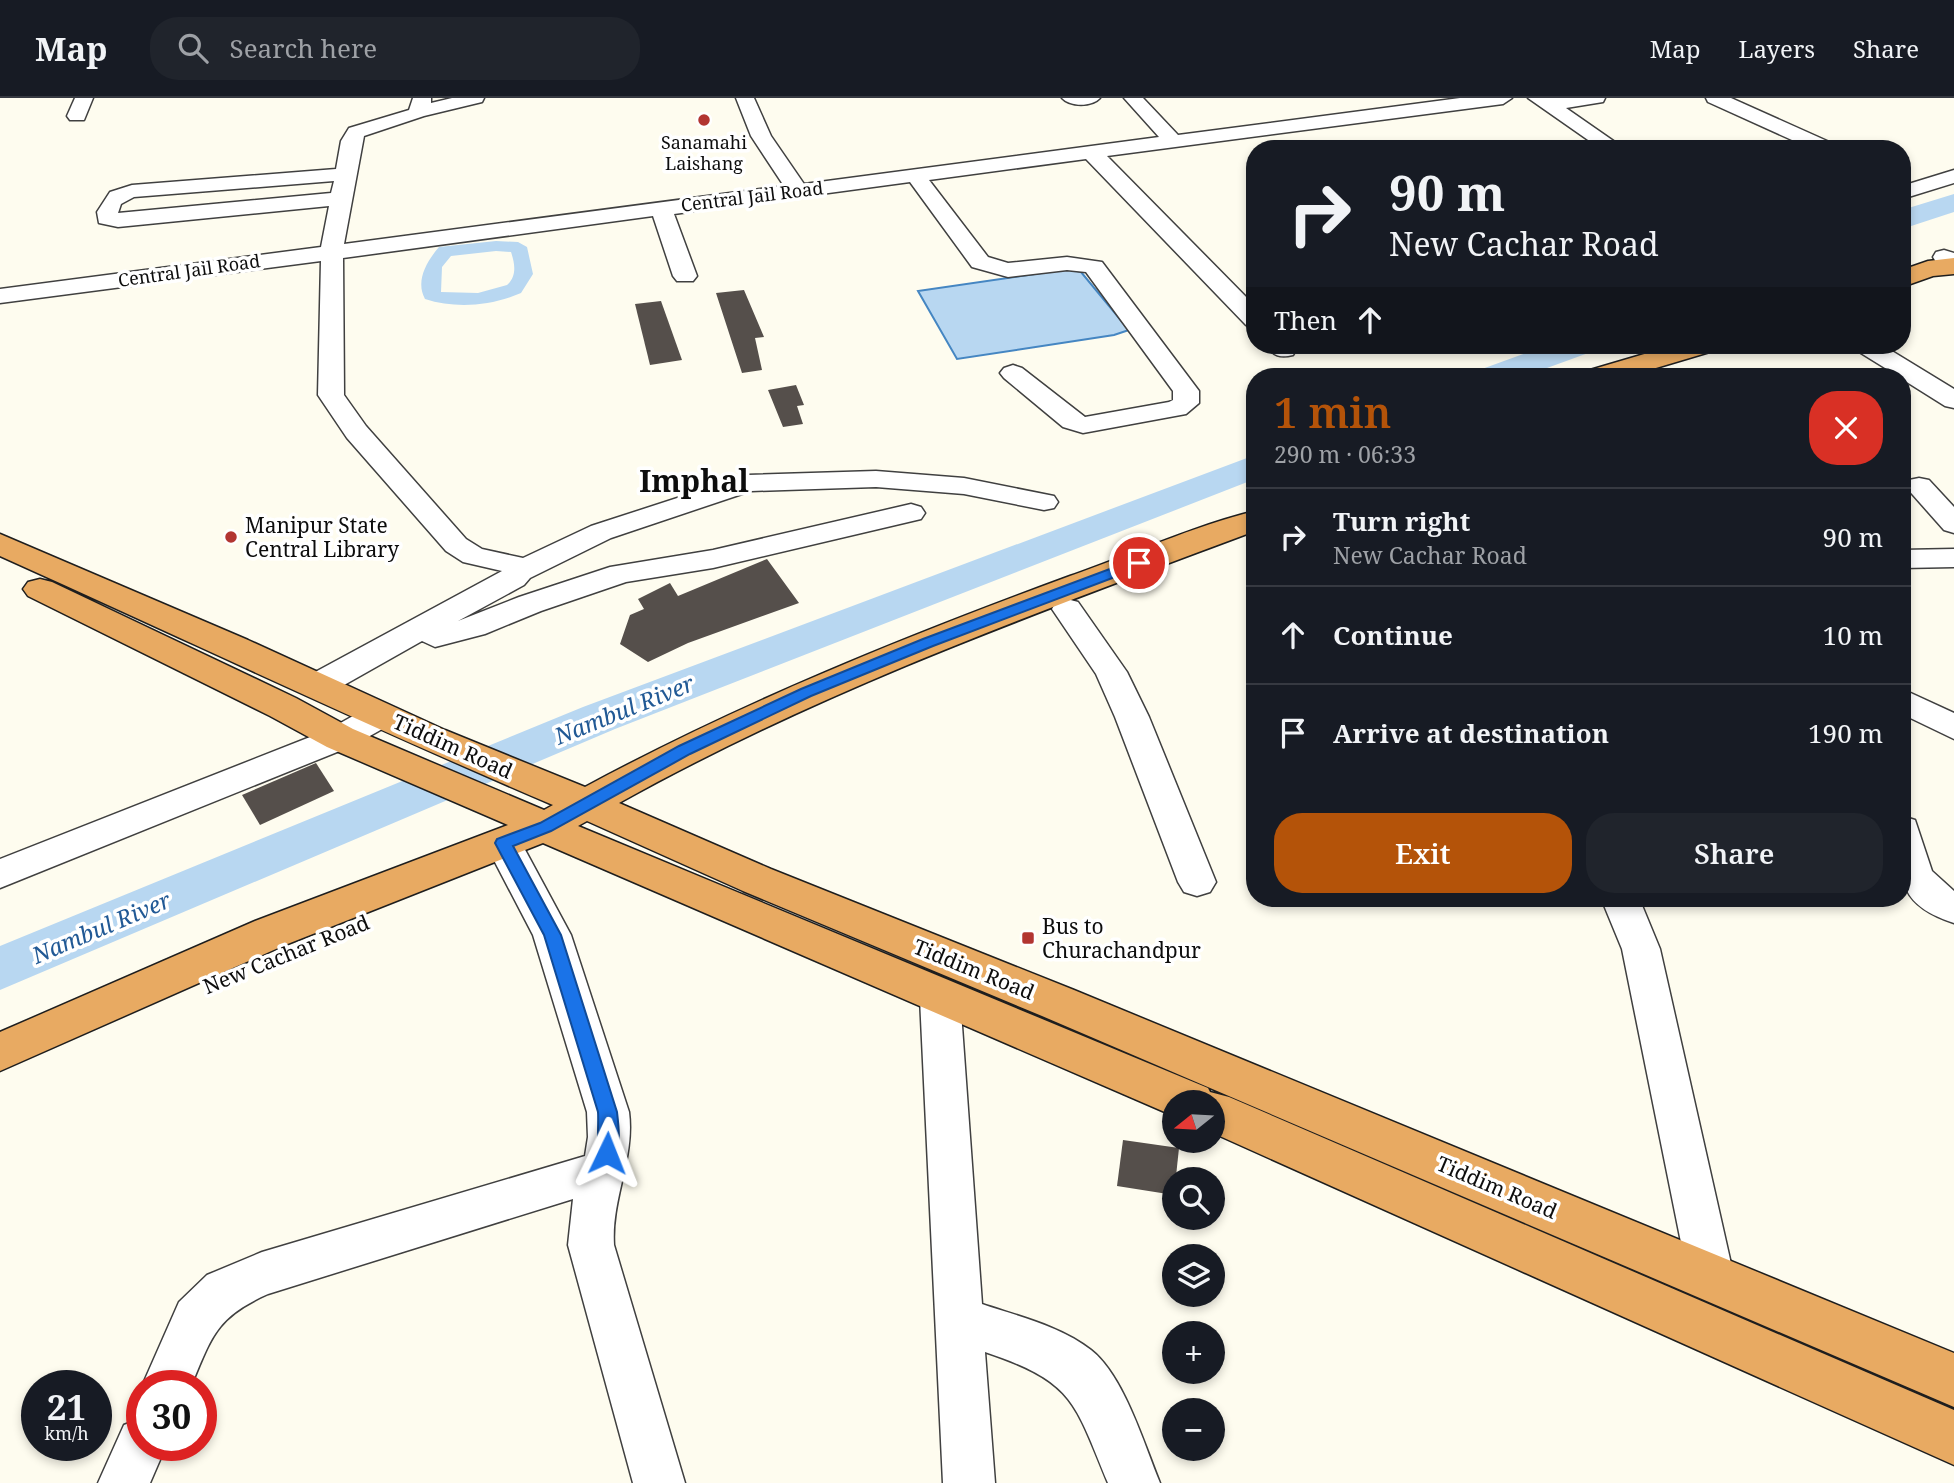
<!DOCTYPE html>
<html lang="en">
<head>
<meta charset="utf-8">
<style>
	:root { --surface:#171b24; --page:#20242c; --text:#f1f3f6; --muted:#9ea1a6; --line:#363941; --accent:#b45309 }
	body { margin:0; font-family:"Noto Serif",serif; background:var(--page); color:var(--text); height:100vh; display:flex; flex-direction:column; font-size:26px; white-space:nowrap }
	* { box-sizing:border-box; margin:0 }
	p { font-size:23px; color:var(--muted) }
	.icon { flex:none; width:38px; height:38px; fill:none; stroke:currentColor; stroke-width:2; stroke-linecap:round; stroke-linejoin:round }
	.map { position:relative; flex:1; overflow:hidden }
	.panel { position:absolute; left:1246px; top:270px; width:665px; height:539px; display:flex; flex-direction:column; background:var(--surface); border-radius:28px; box-shadow:0 4px 10px #0003 }
	.panel>* { flex:none }
	.hud { position:absolute; left:1246px; top:42px; width:665px; height:214px; border-radius:28px; box-shadow:0 4px 10px #0003; background:#171b24; color:var(--text); overflow:hidden }
	.needle { width:46px; rotate:252deg }
	.fabs { position:absolute; left:1162px; top:992px; display:grid; gap:14px }
	.fabs a { display:grid; place-items:center; width:63px; height:63px; border-radius:50%; background:var(--surface); box-shadow:0 4px 10px #0003; font-size:35px }
	.speed { position:absolute; left:21px; top:1272px; display:flex; gap:14px; font-size:35px; font-weight:700; text-align:center }
	.speed>* { display:grid; place-content:center; width:91px; height:91px; border-radius:50%; background:var(--surface); box-shadow:0 4px 10px #0003; line-height:1 }
	.speed small { font-size:18px; font-weight:400 }
	.speed .limit { border:10px solid #d22; background:#fff; color:#111 }
	.pin { position:absolute; display:grid; place-items:center; width:60px; height:60px; color:#fff; margin:-30px; border:4px solid #fff; border-radius:50%; box-shadow:0 2px 7px #0007 }
	.me { position:absolute; width:77px; margin:-38px; rotate:2deg; stroke-linejoin:round; filter:drop-shadow(0 0 5px #0008) }
	.turn { display:flex; align-items:center; gap:24px; height:147px; padding:0 28px; font-size:32px }
	.turn .icon { width:91px; height:91px; stroke-width:2.5 }
	.turn b { display:block; font-size:49px; line-height:60px }
	.then { display:flex; align-items:center; height:66px; padding:0 28px; background:#0003; gap:14px; font-size:26px }
	.round { display:grid; place-items:center; flex:none; width:74px; height:74px; border-radius:28px; background:var(--page) }
	.head { display:flex; align-items:center; justify-content:space-between; height:119px; padding:0 28px }
	h1 { font-size:42px; font-weight:600; line-height:52px; color:var(--accent) }
	.primary-button { display:flex; gap:14px; margin-top:auto; padding:14px 28px }
	.primary-button a { flex:1; height:80px; border-radius:28px; background:var(--accent); color:#fff; font-size:28px; font-weight:600; line-height:80px; text-align:center }
	.primary-button a+a { background:var(--page); color:var(--text) }
	ul { padding:0; list-style:none }
	li { display:flex; align-items:center; gap:21px; height:98px; padding:0 28px; border-top:2px solid var(--line) }
	li div { flex:1 }
	li b { display:block; font-size:26px }
	li em { font-style:normal }
	header { display:flex; align-items:center; gap:42px; box-sizing:border-box; height:98px; padding:0 35px; background:var(--surface); border-bottom:2px solid var(--line) }
	header strong { font-size:33px }
	nav { display:flex; gap:38px; margin-inline-start:auto; font-size:24px }
	.search { width:490px; height:63px; background:var(--page); display:flex; align-items:center; gap:18px; box-sizing:border-box; padding:0 24px; border-radius:28px; color:var(--muted); font-size:26px }
	.map>svg:first-child { display:block }
	.water { fill:#b8d7f1; stroke:#4586c2; stroke-width:2 }
	.lines { fill:none; stroke-linecap:round; stroke-linejoin:round }
	.canal { fill:#b8d7f1; fill-rule:evenodd }
	.river { fill:#b8d7f1; fill-rule:evenodd }
	.building { fill:#554f4b }
	.minor-casing { stroke:#404040; stroke-width:3 }
	.highway-casing { stroke:#1e1e1e; stroke-width:3 }
	.minor { fill:#fff; fill-rule:evenodd }
	.highway { fill:#e8aa62; fill-rule:evenodd }
	.route { fill:#1a73e8; stroke:#114b97; stroke-width:2 }
	.poi-dot { fill:#b23531; stroke:#fff; stroke-width:2.5 }
	.labels { text-anchor:middle; dominant-baseline:central; stroke-width:7; stroke-linejoin:round; paint-order:stroke }
	.far-poi-label { font-size:18px; fill:#0d0d0d; stroke:#fff }
	.far-street-label { font-size:18px; fill:#0d0d0d; stroke:#fff }
	.poi-label { font-size:21px; fill:#0d0d0d; stroke:#fff; text-anchor:start }
	.street-label { font-size:21px; fill:#0d0d0d; stroke:#fff }
	.water-label { font-size:23px; font-style:italic; fill:#215995; stroke:#fff }
	.far-town-label { font-size:30px; font-weight:bold; fill:#0d0d0d; stroke:#fff }
</style>
</head>
<body>
<header>
<strong>Map</strong>
<div class="search"><svg class="icon" aria-label="search" viewBox="0 0 24 24"><circle cx="10" cy="10" r="6"/><path d="M15 15l6 6"/></svg>Search here</div>
<nav><a>Map</a><a>Layers</a><a>Share</a></nav>
</header>
<div class="map">
<svg width="1954" height="1385" viewBox="0 0 1954 1385">
	<rect width="100%" height="100%" fill="#fefcef"/>
	<!-- water -->
	<path class="water" d="M1069,171L1081,174L1129,232L1114,237L957,261L918,193Z"/>
	<g class="lines">
		<!-- canal -->
		<path class="canal" d="M496,143L518,144L527,149L533,176L521,195C491,208 456,211 425,201C415,183 427,163 439,149ZM496,153L511,154C515,166 517,178 507,187L478,195L441,194L442,169L451,158Z"/>
		<!-- river -->
		<g class="river">
			<path d="M1954,96V114L1902,131V112Z"/>
			<path d="M1548,247H1596L1591,254L1525,278H1477L1482,271Z"/>
			<path d="M1255,357V381L615,631L0,892V848L583,609Z"/>
		</g>
	</g>
	<!-- building -->
	<g class="building">
		<path d="M744,192L764,239L755,240L762,272L742,275L716,195Z"/>
		<path d="M661,203L682,262L650,267L635,206Z"/>
		<path d="M796,287L804,307L797,308L803,326L783,329L768,292Z"/>
		<path d="M767,461L799,505L688,545L648,564L620,546L630,517L644,511L638,501L670,485L678,498Z"/>
		<path d="M316,665L334,693L260,727L242,697Z"/>
		<path d="M1123,1042L1179,1050L1174,1097L1117,1088Z"/>
	</g>
	<g class="lines">
		<defs>
			<g id="minor">
				<path d="M75,0H93L84,22H70L67,18Z"/>
				<path d="M413,0H431V5L452,0H484L482,4L424,18L364,38L344,146L784,88L751,38L736,0H754L771,38L804,86L1159,39L1124,0H1143L1178,37L1460,0H1512L1503,6L1107,58L1255,208V229L1246,227L1086,61L929,82L988,159L1008,165L1067,159L1102,164L1199,293V305L1186,316L1083,335L1063,329L1004,280L1000,275L1004,270L1013,267L1022,270L1085,319L1169,304L1173,302V293L1086,174L1067,172L1008,179L972,169L910,84L674,116L697,178L693,183H677L673,178L653,118L343,160L344,297L366,328L466,441L482,451L523,460L591,428L748,377L876,373L964,380L1054,398L1058,404L1054,410L1044,412L964,396L876,389L751,393L611,440L530,480L524,487L458,523L519,499L610,469L713,452L911,406L921,409L925,415L921,421L713,470L626,484L541,513L485,536L435,549L422,543L330,595L318,598L306,595L302,587L306,579L502,473L463,464L446,453L347,340L318,297L321,163L0,205V191L321,149L329,108L118,129L99,125L97,114L110,94L132,87L336,71L341,43L349,30L409,12ZM334,83L331,95L118,115L121,106L134,99Z"/>
				<path d="M1062,0H1100C1092,9 1070,9 1062,0Z"/>
				<path d="M1528,0H1605L1603,4L1566,10L1625,51H1601Z"/>
				<path d="M1706,0H1731L1836,47L1839,51H1812L1708,4Z"/>
				<path d="M1954,72V85L1902,101V88Z"/>
				<path d="M1944,152L1954,155V171L1936,164L1933,159L1936,154Z"/>
				<path d="M1267,247H1293L1296,252L1293,257C1280,260 1273,258 1267,247Z"/>
				<path d="M1853,247H1882L1954,291V310L1945,308L1902,281V278H1898L1856,252Z"/>
				<path d="M1919,380L1929,382L1954,409V435L1944,432L1905,388L1909,382Z"/>
				<path d="M1954,451V469L1902,470V452Z"/>
				<path d="M1067,501L1078,504L1127,574L1149,619L1216,784L1210,794L1197,798L1184,794L1178,784L1115,619L1096,576L1052,511L1056,504Z"/>
				<path d="M1902,591L1954,615V641L1902,616Z"/>
				<path d="M381,606L393,609L398,617L393,625L352,648L0,790V761L328,632L369,609Z"/>
				<path d="M1902,718L1915,722L1932,773L1954,793V825C1890,804 1902,774 1902,718Z"/>
				<path d="M503,732L516,735L571,837L629,1014C635,1060 611,1101 614,1147L685,1385H633L568,1147L573,1101L268,1196C216,1219 212,1238 191,1288H142L179,1204L207,1177L262,1154L585,1058L588,1039L587,1014L533,837L485,745L490,735Z"/>
				<path d="M1601,800H1639L1660,851L1734,1179L1727,1195L1711,1201L1695,1195L1688,1179L1622,851Z"/>
				<path d="M940,884L954,888L960,900L982,1206C1017,1218 1061,1228 1091,1252C1124,1278 1144,1346 1160,1385H1108C1074,1303 1074,1284 985,1254L995,1385H943L920,900L926,888Z"/>
				<path d="M142,1320V1348H166L150,1385H98L124,1327Z"/>
			</g>
			<g id="highway">
				<path d="M1954,160V176L1933,178L1902,189V172L1928,163Z"/>
				<path d="M1675,247H1717L1713,253L1629,278H1586L1590,272Z"/>
				<path d="M1255,413V433C1039,514 821,592 619,705L771,771L1074,892L1954,1255V1309L1042,918L743,793L587,723L578,728L1208,990L1210,994L1229,999L1954,1312V1367L1213,1035V1004H1174V1018L543,745L285,847L0,973V934L255,823L508,727L327,649L270,618L28,498L23,491L28,484L40,481L52,484L296,600L353,631L544,712L553,707C367,628 185,541 0,458V436L248,542L445,632L585,689C741,605 904,539 1070,478C1130,457 1194,428 1255,413Z"/>
			</g>
		</defs>
		<!-- minor casing -->
		<use href="#minor" class="minor-casing"/>
		<!-- highway casing -->
		<use href="#highway" class="highway-casing"/>
		<!-- minor -->
		<use href="#minor" class="minor"/>
		<!-- highway -->
		<use href="#highway" class="highway"/>
	</g>
	<!-- route -->
	<path class="route" d="M1139,460L1144,462V468L933,548L811,598L690,656L551,733L513,748L561,837L617,1014C619,1031 621,1046 614,1062L607,1064L600,1062C596,1054 599,1026 598,1014L544,837L495,745L497,741L540,725L679,648L801,591L923,541Z"/>
	<!-- markers -->
	<g class="poi-dot">
		<circle cx="704" cy="22" r="7"/>
		<circle cx="231" cy="439" r="7"/>
		<rect x="1021" y="833" width="14" height="14" rx="3.5"/>
	</g>
	<g class="labels">
		<!-- far-poi labels -->
		<g class="far-poi-label">
			<text x="704" y="44">Sanamahi<tspan x="704" dy="21">Laishang</tspan></text>
		</g>
		<!-- far-street labels -->
		<g class="far-street-label">
			<text transform="translate(752 98) rotate(-7)">Central Jail Road</text>
			<text transform="translate(189 172) rotate(-8)">Central Jail Road</text>
		</g>
		<!-- poi labels -->
		<g class="poi-label">
			<text x="245" y="427">Manipur State<tspan x="245" dy="24">Central Library</tspan></text>
			<text x="1042" y="828">Bus to<tspan x="1042" dy="24">Churachandpur</tspan></text>
		</g>
		<!-- street labels -->
		<g class="street-label">
			<text transform="translate(453 648) rotate(24)">Tiddim Road</text>
			<text transform="translate(286 856) rotate(-22)">New Cachar Road</text>
			<text transform="translate(974 871) rotate(22)">Tiddim Road</text>
			<text transform="translate(1497 1089) rotate(23)">Tiddim Road</text>
		</g>
		<!-- water labels -->
		<g class="water-label">
			<text transform="translate(624 611) rotate(-22)">Nambul River</text>
			<text transform="translate(101 829) rotate(-23)">Nambul River</text>
		</g>
		<!-- far-town labels -->
		<g class="far-town-label">
			<text x="694" y="382">Imphal</text>
		</g>
	</g>
</svg>
<div class="fabs">
<a><svg class="needle" viewBox="-14 -14 28 28"><path d="M0-13l5 13h-10z" fill="#e53935"/><path d="M0 13l5-13h-10z" fill="#9ea1a6"/></svg></a>
<a><svg class="icon" aria-label="search" viewBox="0 0 24 24"><circle cx="10" cy="10" r="6"/><path d="M15 15l6 6"/></svg></a>
<a><svg class="icon" aria-label="layers" viewBox="0 0 24 24"><path d="M12 4l9 5-9 5-9-5zM3 14l9 5 9-5"/></svg></a>
<a>+</a>
<a>−</a>
</div>
<div class="speed"><div>21<small>km/h</small></div><div class="limit">30</div></div>
<div class="pin" style="left:1139px;top:465px;background:#d93025"><svg class="icon" aria-label="arrive" viewBox="0 0 24 24"><path d="M6 21V4h12l-3 4 3 4H6"/></svg></div>
<svg class="me" style="left:607px;top:1055px" viewBox="-20 -20 40 40"><path d="M0-17L14 15 0 8-14 15z" fill="#1a73e8" stroke="#fff" stroke-width="4"/></svg>
<div class="hud">
<div class="turn"><svg class="icon" aria-label="right" viewBox="0 0 24 24"><path d="M7 20v-9h11M14 6l5 5-5 5"/></svg><div><b>90 m</b>New Cachar Road</div></div>
<div class="then">Then<svg class="icon" aria-label="ahead" viewBox="0 0 24 24"><path d="M12 20V5M6 11l6-6 6 6"/></svg></div>
</div>
<section class="panel">
<div class="head"><div><h1>1 min</h1><p>290 m · 06:33</p></div><a class="round" style="background:#d93025;color:#fff"><svg class="icon" aria-label="close" viewBox="0 0 24 24"><path d="M6 6l12 12M18 6L6 18"/></svg></a></div>
<ul>
<li><svg class="icon" aria-label="right" viewBox="0 0 24 24"><path d="M7 20v-9h11M14 6l5 5-5 5"/></svg><div><b>Turn right</b><p>New Cachar Road</p></div><em>90 m</em></li>
<li><svg class="icon" aria-label="ahead" viewBox="0 0 24 24"><path d="M12 20V5M6 11l6-6 6 6"/></svg><div><b>Continue</b></div><em>10 m</em></li>
<li><svg class="icon" aria-label="arrive" viewBox="0 0 24 24"><path d="M6 21V4h12l-3 4 3 4H6"/></svg><div><b>Arrive at destination</b></div><em>190 m</em></li>
</ul>
<div class="primary-button"><a>Exit</a><a>Share</a></div>
</section>
</div>
</body>
</html>
